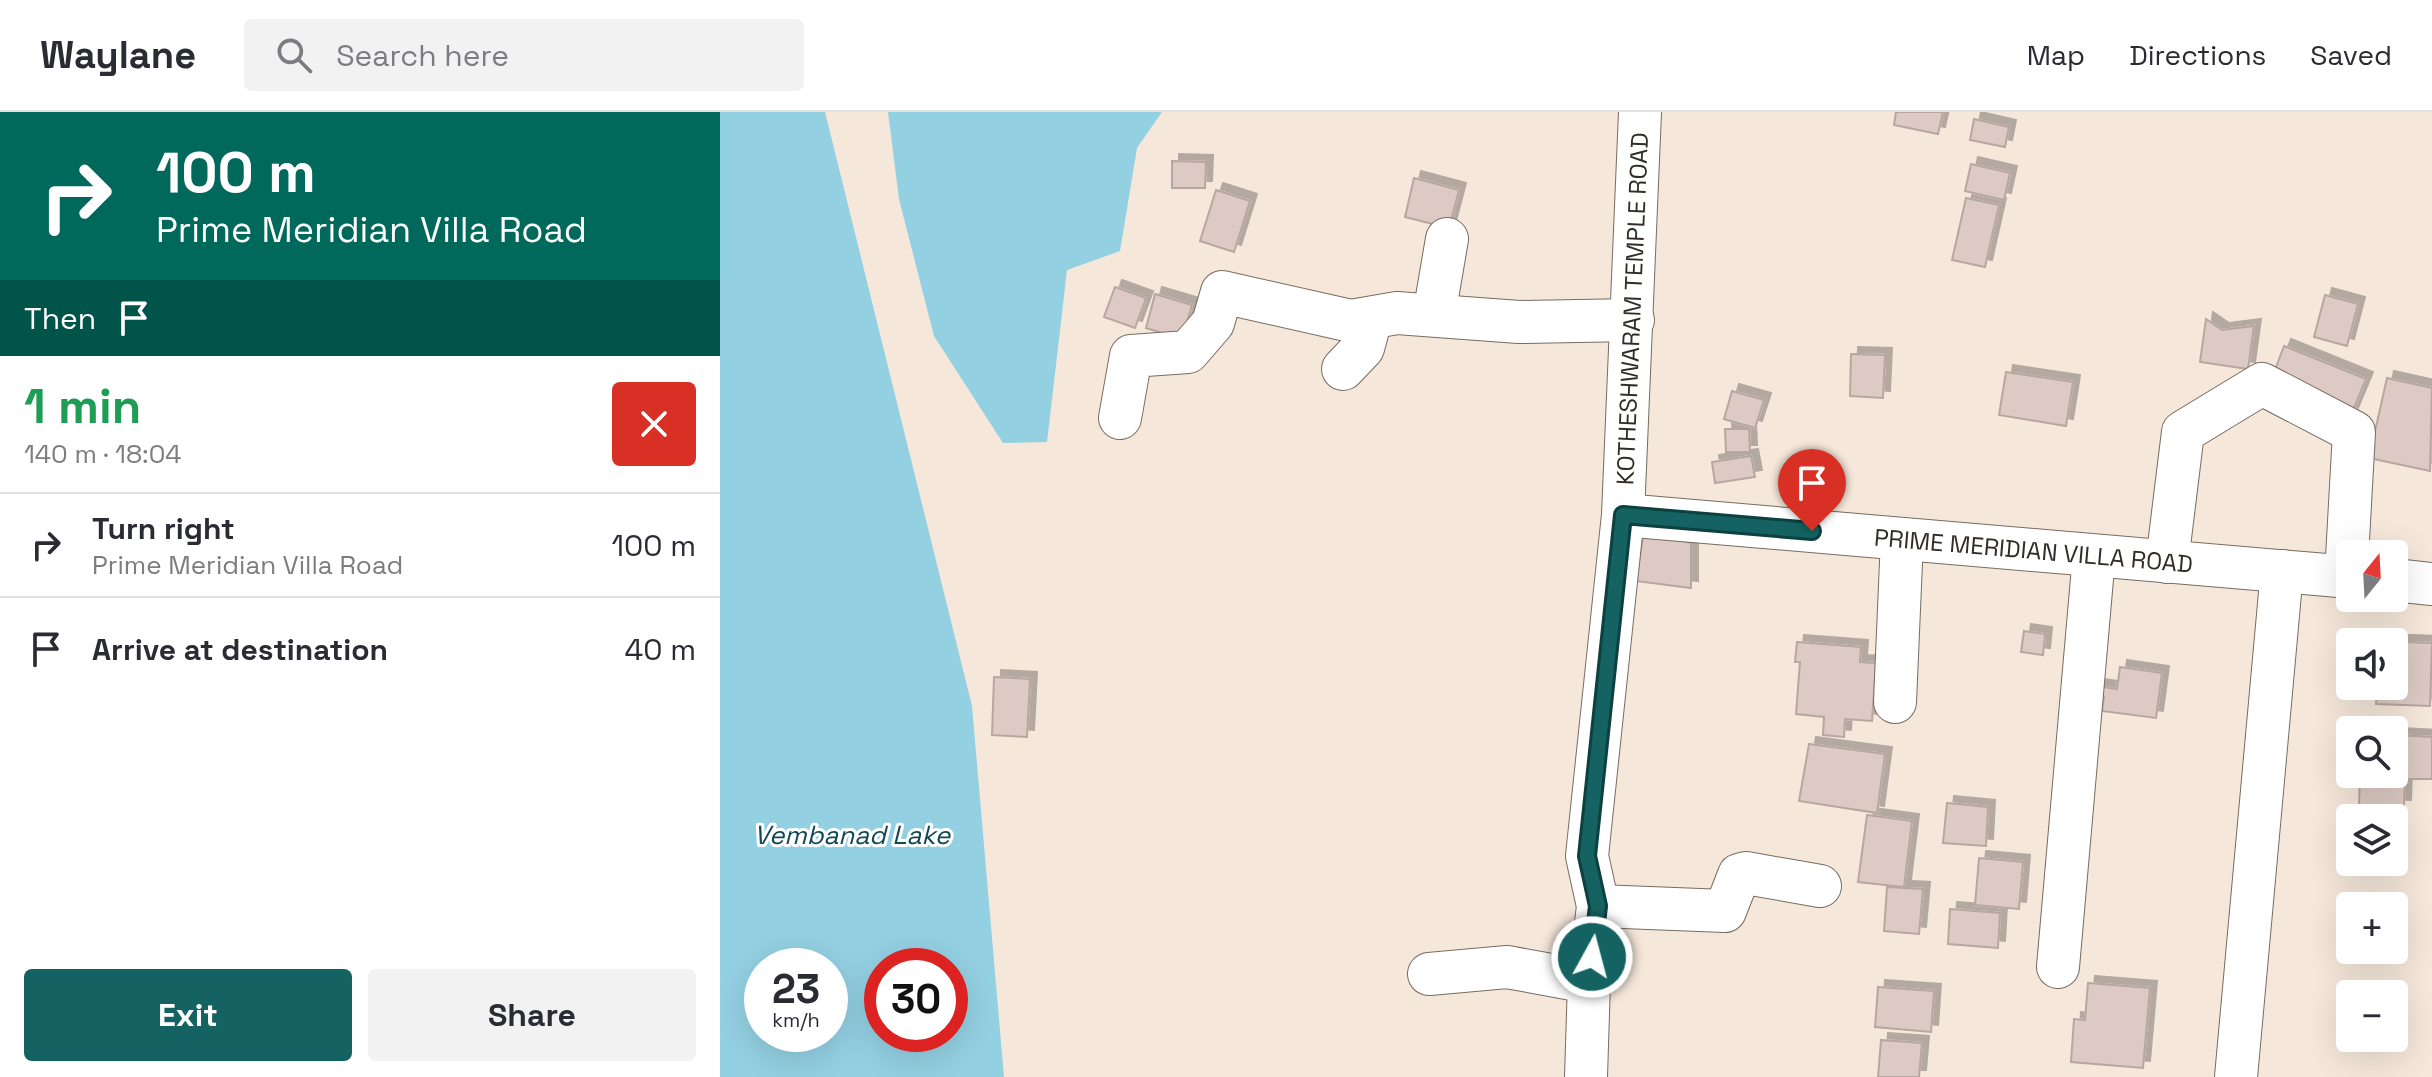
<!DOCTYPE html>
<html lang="en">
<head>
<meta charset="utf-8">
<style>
	:root { --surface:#fff; --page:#f2f2f3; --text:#2b2b33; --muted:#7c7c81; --line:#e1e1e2; --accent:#146362 }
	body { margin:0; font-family:"Space Grotesk",sans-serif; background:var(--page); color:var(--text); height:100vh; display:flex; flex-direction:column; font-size:30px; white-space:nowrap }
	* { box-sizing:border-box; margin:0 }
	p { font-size:26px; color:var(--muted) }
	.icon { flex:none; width:44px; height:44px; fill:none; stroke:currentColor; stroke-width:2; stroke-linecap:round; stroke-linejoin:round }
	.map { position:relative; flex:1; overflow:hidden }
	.drawer { display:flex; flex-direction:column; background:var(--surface); width:720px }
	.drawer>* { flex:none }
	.guide { background:#00695c; color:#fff; overflow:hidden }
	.needle { width:52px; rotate:18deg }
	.buttons { position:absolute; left:1616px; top:428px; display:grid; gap:16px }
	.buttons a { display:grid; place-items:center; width:72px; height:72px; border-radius:8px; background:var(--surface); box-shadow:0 8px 32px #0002; font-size:40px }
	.speed { position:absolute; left:24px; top:836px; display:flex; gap:16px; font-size:40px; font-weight:700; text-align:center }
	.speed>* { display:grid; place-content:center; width:104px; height:104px; border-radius:50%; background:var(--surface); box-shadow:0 8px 32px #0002; line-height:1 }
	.speed small { font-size:20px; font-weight:400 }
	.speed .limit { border:12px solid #d22; background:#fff; color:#111 }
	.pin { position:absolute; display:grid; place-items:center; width:68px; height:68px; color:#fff; margin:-82px -34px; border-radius:50% 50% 50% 0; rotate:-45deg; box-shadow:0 0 8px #0007 }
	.pin .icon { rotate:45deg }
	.me { position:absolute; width:88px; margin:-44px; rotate:7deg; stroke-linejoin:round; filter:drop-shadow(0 0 6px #0008) }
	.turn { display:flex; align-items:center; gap:28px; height:168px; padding:0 24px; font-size:36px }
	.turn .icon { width:104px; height:104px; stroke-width:2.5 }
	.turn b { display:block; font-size:56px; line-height:68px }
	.then { display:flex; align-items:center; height:76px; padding:0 24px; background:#0003; gap:16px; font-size:30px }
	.round { display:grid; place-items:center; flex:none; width:84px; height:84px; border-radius:8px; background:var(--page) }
	.overview { display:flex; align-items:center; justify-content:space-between; height:136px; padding:0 24px }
	h1 { font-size:48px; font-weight:700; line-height:60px; color:#1e9e55 }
	.button { display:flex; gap:16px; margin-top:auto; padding:16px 24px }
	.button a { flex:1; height:92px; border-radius:8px; background:var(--accent); color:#fff; font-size:32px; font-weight:700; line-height:92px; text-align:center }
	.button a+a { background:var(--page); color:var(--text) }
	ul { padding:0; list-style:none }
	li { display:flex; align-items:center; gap:24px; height:104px; padding:0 24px; border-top:2px solid var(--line) }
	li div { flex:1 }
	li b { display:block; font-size:30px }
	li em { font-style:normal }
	header { display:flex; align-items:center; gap:48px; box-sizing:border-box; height:112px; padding:0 40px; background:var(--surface); border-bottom:2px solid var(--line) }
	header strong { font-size:38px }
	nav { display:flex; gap:44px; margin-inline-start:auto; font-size:28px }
	.search { width:560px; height:72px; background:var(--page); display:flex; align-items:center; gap:20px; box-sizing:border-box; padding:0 28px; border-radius:8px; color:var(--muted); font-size:30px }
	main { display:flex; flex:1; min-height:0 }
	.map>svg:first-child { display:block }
	.water { fill:#93d0e2; fill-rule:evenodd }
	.building { fill:#ddcac4; stroke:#b8a6a1; stroke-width:2; filter:url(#shadow) }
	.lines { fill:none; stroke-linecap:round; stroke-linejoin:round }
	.minor-casing { stroke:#786b60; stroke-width:44 }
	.minor { stroke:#fff; stroke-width:42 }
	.route-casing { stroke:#0d4040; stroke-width:20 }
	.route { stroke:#146362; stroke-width:14 }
	.labels { text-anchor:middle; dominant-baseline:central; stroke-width:6; stroke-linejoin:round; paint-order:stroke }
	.street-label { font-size:24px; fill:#312c27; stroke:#fff }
	.water-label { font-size:26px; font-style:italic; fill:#124754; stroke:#fff }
</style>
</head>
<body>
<header>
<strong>Waylane</strong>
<div class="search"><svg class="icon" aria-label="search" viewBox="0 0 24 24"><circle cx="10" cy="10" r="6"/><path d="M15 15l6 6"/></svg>Search here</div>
<nav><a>Map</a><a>Directions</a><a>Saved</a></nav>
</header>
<main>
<section class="drawer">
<div class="guide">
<div class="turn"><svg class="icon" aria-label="right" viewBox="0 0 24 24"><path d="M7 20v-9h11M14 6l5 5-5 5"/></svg><div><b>100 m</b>Prime Meridian Villa Road</div></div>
<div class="then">Then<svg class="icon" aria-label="arrive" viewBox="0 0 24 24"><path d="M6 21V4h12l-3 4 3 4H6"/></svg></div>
</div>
<div class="overview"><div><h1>1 min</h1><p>140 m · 18:04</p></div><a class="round" style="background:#d93025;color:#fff"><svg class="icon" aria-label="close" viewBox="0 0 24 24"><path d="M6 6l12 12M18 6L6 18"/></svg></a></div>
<ul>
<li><svg class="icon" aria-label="right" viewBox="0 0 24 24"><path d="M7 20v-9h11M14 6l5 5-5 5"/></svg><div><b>Turn right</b><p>Prime Meridian Villa Road</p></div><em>100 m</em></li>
<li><svg class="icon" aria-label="arrive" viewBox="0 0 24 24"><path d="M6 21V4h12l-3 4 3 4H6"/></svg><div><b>Arrive at destination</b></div><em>40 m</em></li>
</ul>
<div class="button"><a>Exit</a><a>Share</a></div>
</section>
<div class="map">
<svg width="1712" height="965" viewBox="0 0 1712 965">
	<defs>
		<filter id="shadow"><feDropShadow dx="7" dy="-7" stdDeviation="0" flood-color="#0004"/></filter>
	</defs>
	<rect width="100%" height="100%" fill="#f5e7da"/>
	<!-- water -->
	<g class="water">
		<path d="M0,0H105L252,594L284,965H0ZM42,854H110V922H42ZM162,854H230V922H162Z"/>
		<path d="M168,0H442L417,36L400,139L347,158L327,330L283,331L214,224L179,87Z"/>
	</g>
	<!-- building -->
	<g class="building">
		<path d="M1176,0H1223L1218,22L1174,13Z"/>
		<path d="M1254,7L1289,15L1285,35L1250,28Z"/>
		<path d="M452,49L486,50L485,76H452Z"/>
		<path d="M1251,52L1290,61L1284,88L1245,79Z"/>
		<path d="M694,66L739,78L729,116L685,105Z"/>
		<path d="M496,78L530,89L514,140L480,129Z"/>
		<path d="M1246,86L1279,93L1265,155L1232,148Z"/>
		<path d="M395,175L426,186L415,216L384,205Z"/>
		<path d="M435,182L472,193L462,227L426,216Z"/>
		<path d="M1605,183L1638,192L1627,234L1594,225Z"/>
		<path d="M1486,207L1502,218L1534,214L1528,257L1480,250Z"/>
		<path d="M1564,234L1646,267L1631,303L1550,271Z"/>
		<path d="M1131,242L1165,243L1163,286L1130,284Z"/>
		<path d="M1286,260L1353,270L1346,314L1279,303Z"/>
		<path d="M1667,266L1712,276L1710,359L1649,346Z"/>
		<path d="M1012,279L1044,288L1035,316L1004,307Z"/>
		<path d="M1005,317H1029L1030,340H1006Z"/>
		<path d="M1031,344L1035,365L995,371L992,350Z"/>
		<path d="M924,419L971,431V476L916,469Z"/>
		<path d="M1304,519L1325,522L1323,543L1301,540Z"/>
		<path d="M1658,529L1712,531L1710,594L1656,592L1657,574H1674V530Z"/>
		<path d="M1077,530L1141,535L1140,550L1156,551L1152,609L1125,607L1124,625L1103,623L1104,605L1076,602L1080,550H1075Z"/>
		<path d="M1400,555L1442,561L1436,606L1382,599L1384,585L1376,584L1377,574L1397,577Z"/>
		<path d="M274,565L310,567L307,625L272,623Z"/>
		<path d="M1674,623L1712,625V667H1685L1684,695L1639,693L1640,662H1674Z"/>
		<path d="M1089,632L1165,642L1157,701L1079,689Z"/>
		<path d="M1227,691L1268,695L1266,734L1223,731Z"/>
		<path d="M1147,703L1192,709L1184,775L1138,770Z"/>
		<path d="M1259,746L1303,750L1299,797L1255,793Z"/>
		<path d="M1167,775L1203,777L1199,822L1164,819Z"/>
		<path d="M1230,797L1280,801L1278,836L1228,832Z"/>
		<path d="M1368,871L1430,876L1423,956L1351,950L1354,907L1365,908Z"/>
		<path d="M1158,875L1214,879L1211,920L1155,915Z"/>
		<path d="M1161,928L1202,931L1199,965H1158Z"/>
	</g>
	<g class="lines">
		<defs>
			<g id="minor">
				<path d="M714,203L727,127"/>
				<path d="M623,257L643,236L651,206"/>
				<path d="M400,306L411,244L468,240L493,211L502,180L631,209L677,201L799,210L913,208"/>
				<path id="s1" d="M903,403L1630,465"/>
				<path d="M1447,450L1463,320L1542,272L1634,320L1626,464"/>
				<path d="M1674,468L1712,472"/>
				<path d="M1175,590L1182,427"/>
				<path d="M878,794L1005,799L1019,763L1026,761L1100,774"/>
				<path d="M1338,855L1374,444"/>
				<path d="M709,862L787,855L869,870"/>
				<path id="s2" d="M866,965L869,870L878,794L867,744L903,403L920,0"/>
				<path d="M1516,965L1562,459"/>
			</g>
		</defs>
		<!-- minor casing -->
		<use href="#minor" class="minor-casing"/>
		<!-- minor -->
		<use href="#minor" class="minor"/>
	</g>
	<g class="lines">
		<defs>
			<path id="route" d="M872,845L878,794L867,744L903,403L1092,419"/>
		</defs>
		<!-- route casing -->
		<use href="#route" class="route-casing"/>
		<!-- route -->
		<use href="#route" class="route"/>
	</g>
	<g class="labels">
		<!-- street labels -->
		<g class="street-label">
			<text stroke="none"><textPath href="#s2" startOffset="772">KOTHESHWARAM TEMPLE ROAD</textPath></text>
			<text stroke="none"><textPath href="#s1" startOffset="412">PRIME MERIDIAN VILLA ROAD</textPath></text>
		</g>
		<!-- water labels -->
		<g class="water-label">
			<text x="132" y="723">Vembanad Lake</text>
		</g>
	</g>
</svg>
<div class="buttons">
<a><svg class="needle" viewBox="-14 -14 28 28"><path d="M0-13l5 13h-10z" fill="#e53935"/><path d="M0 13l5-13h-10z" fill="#7c7c81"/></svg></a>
<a><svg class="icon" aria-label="sound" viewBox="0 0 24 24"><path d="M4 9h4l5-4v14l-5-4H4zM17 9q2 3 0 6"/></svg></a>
<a><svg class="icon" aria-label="search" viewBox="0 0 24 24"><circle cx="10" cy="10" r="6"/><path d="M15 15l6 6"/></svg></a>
<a><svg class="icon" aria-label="layers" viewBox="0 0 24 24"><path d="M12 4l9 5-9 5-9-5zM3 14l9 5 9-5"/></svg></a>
<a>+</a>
<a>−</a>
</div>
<div class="speed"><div>23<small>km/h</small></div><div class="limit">30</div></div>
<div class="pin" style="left:1092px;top:419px;background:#d93025"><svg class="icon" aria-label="arrive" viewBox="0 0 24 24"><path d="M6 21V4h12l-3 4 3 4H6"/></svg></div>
<svg class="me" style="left:872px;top:845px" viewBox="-20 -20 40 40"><circle r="17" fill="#146362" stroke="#fff" stroke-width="3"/><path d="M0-11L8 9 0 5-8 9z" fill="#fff"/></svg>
</div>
</main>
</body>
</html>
